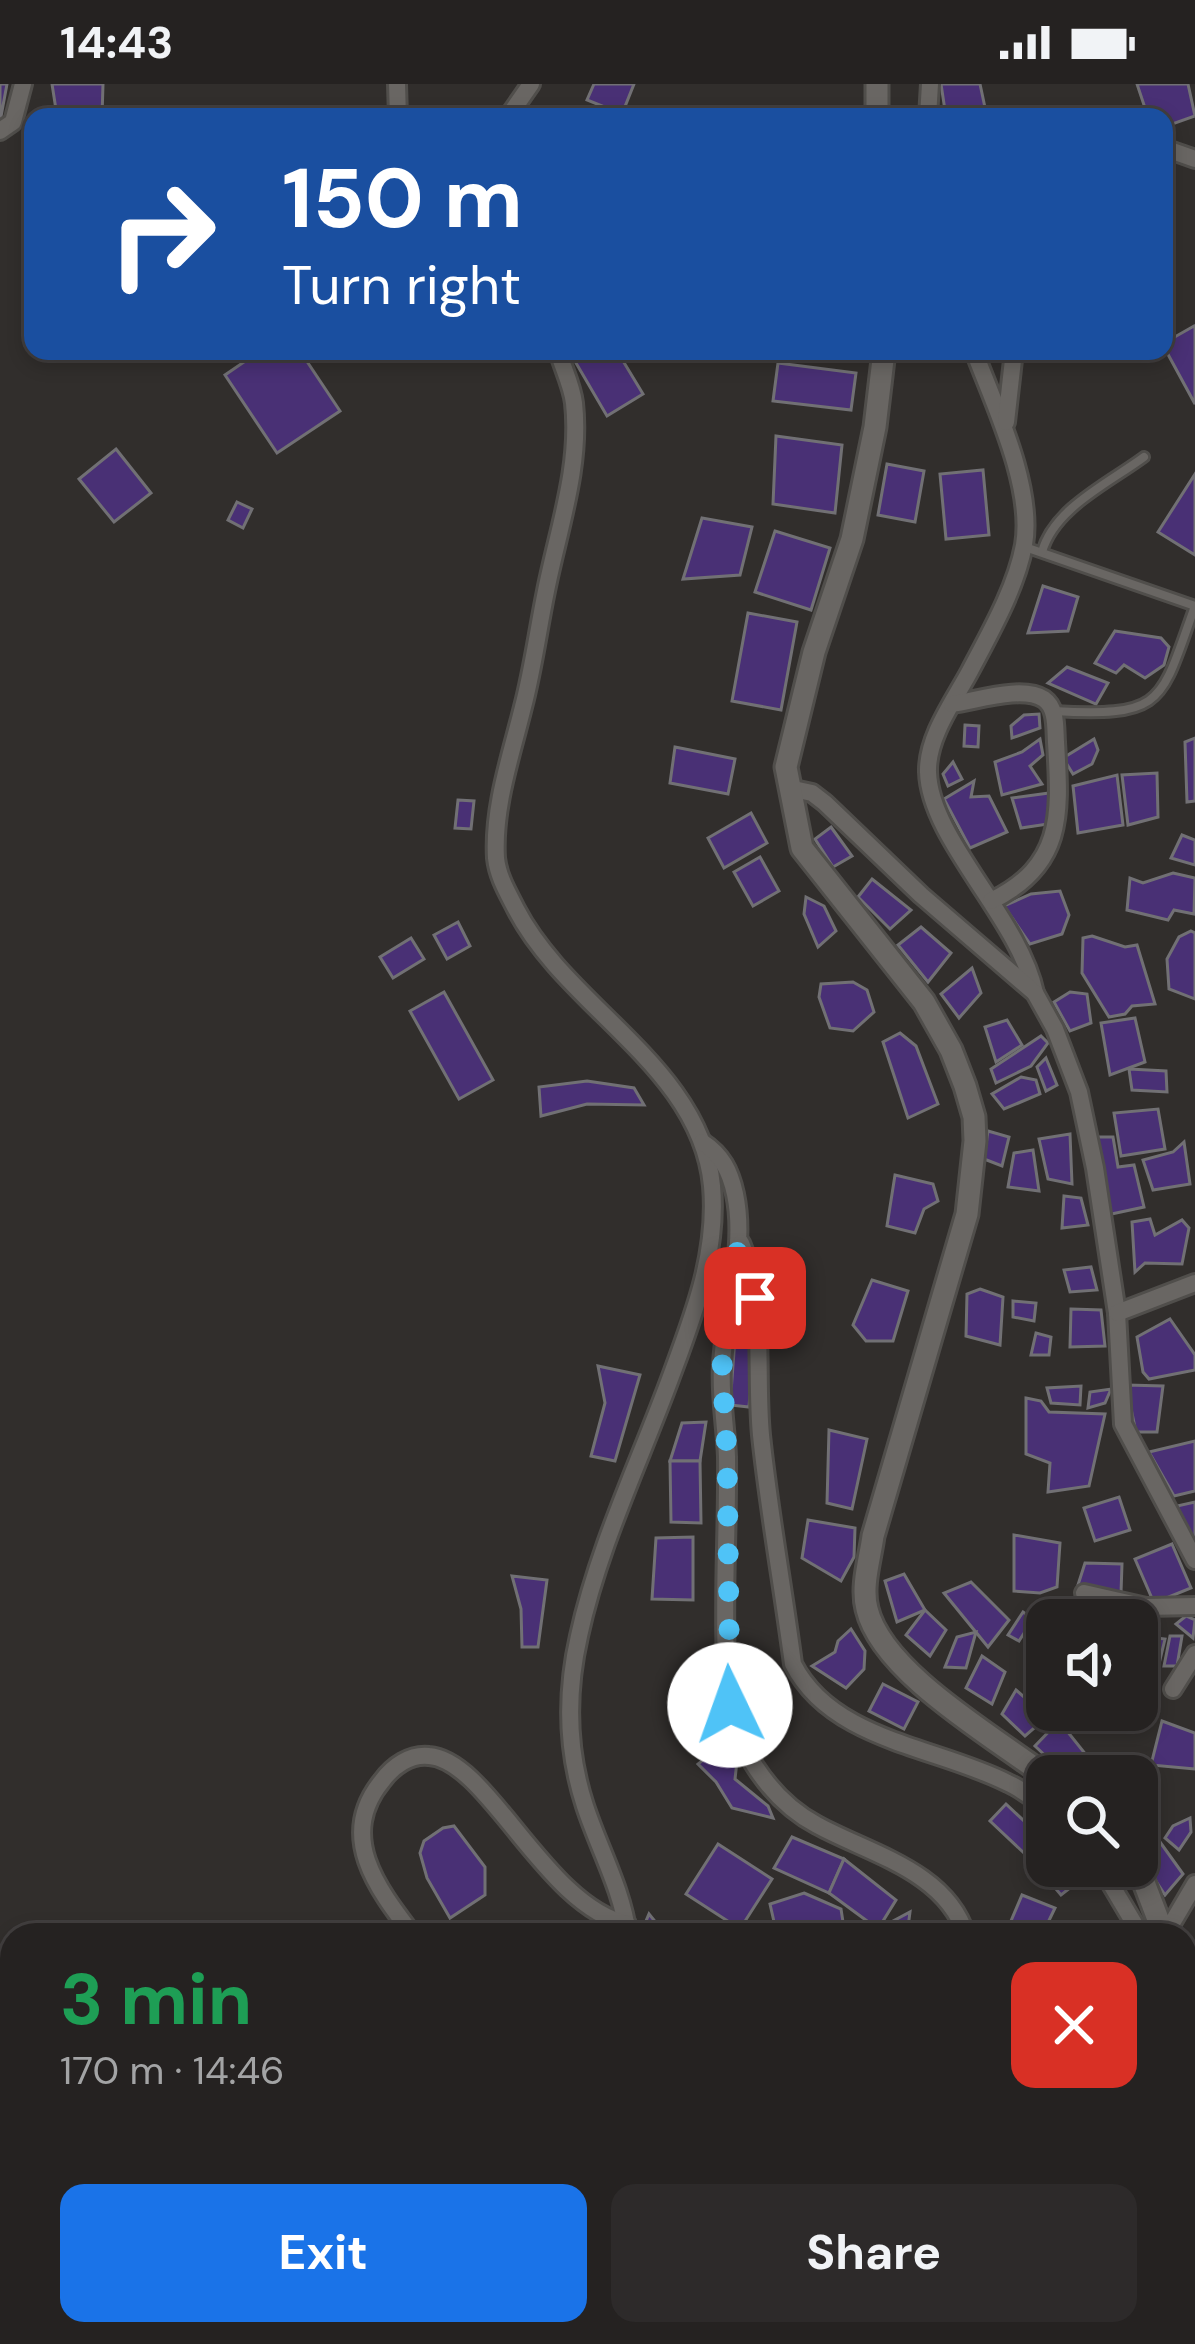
<!DOCTYPE html>
<html lang="en">
<head>
<meta charset="utf-8">
<style>
	:root { --surface:#252221; --page:#2d2a2a; --text:#f1f3f6; --muted:#a3a4a5; --line:#423f3f; --accent:#1a73e8 }
	body { margin:0; font-family:"DM Sans",sans-serif; background:var(--page); color:var(--text); height:100vh; display:flex; flex-direction:column; font-size:45px; white-space:nowrap }
	* { box-sizing:border-box; margin:0 }
	p { font-size:39px; color:var(--muted) }
	.icon { flex:none; width:66px; height:66px; fill:none; stroke:currentColor; stroke-width:2; stroke-linecap:round; stroke-linejoin:round }
	.map { position:relative; flex:1; overflow:hidden }
	.drawer { position:absolute; left:0px; top:1839px; width:1197px; height:423px; display:flex; flex-direction:column; background:var(--surface); border-radius:36px 36px 0 0; box-shadow:0 6px 18px #0003,0 0 0 3px var(--line) }
	.drawer>* { flex:none }
	.hud { position:absolute; left:24px; top:24px; width:1149px; height:252px; border-radius:24px; box-shadow:0 6px 18px #0003,0 0 0 3px var(--line); background:#1a4fa0; color:#fff; overflow:hidden }
	.controls { position:absolute; left:1026px; top:1515px; display:grid; gap:24px }
	.controls a { display:grid; place-items:center; width:132px; height:132px; border-radius:24px; background:var(--surface); box-shadow:0 6px 18px #0003,0 0 0 3px var(--line); font-size:60px }
	.pin { position:absolute; display:grid; place-items:center; width:102px; height:102px; color:#fff; margin:-51px; border-radius:24px; box-shadow:0 6px 18px #0006 }
	.me { position:absolute; width:132px; margin:-66px; rotate:357deg; stroke-linejoin:round; filter:drop-shadow(0 0 9px #0008) }
	.turn { display:flex; align-items:center; gap:42px; height:252px; padding:0 60px; font-size:54px }
	.turn .icon { width:156px; height:156px; stroke-width:2.5 }
	.turn b { display:block; font-size:84px; line-height:102px }
	.round { display:grid; place-items:center; flex:none; width:126px; height:126px; border-radius:24px; background:var(--page) }
	.headline { display:flex; align-items:center; justify-content:space-between; height:204px; padding:0 60px }
	h1 { font-size:72px; font-weight:700; line-height:90px; color:#1e9e55 }
	.primary-button { display:flex; gap:24px; margin-top:auto; padding:24px 60px }
	.primary-button a { flex:1; height:138px; border-radius:24px; background:var(--accent); color:#fff; font-size:48px; font-weight:700; line-height:138px; text-align:center }
	.primary-button a+a { background:var(--page); color:var(--text) }
	.status { display:flex; justify-content:space-between; align-items:center; height:84px; padding:0 60px; background:var(--surface); direction:ltr }
	.status svg { height:33px; fill:currentColor }
	.map>svg:first-child { display:block }
	.building { fill:#493075; stroke:#717074; stroke-width:3 }
	.lines { fill:none; stroke-linecap:round; stroke-linejoin:round }
	.service-casing { stroke:#504e4b; stroke-width:14 }
	.minor-casing { stroke:#504e4b; stroke-width:22 }
	.tertiary-casing { stroke:#504e4b; stroke-width:27 }
	.service { stroke:#696663; stroke-width:8 }
	.minor { stroke:#696663; stroke-width:16 }
	.tertiary { stroke:#696663; stroke-width:21 }
	.route { stroke:#4fc3f7; stroke-width:21; stroke-dasharray:0 37.8 }
</style>
</head>
<body>
<div class="status"><b>14:43</b><svg viewBox="0 0 49 12"><path d="M0 12V9h3v3zM5 12V6h3v6zM10 12V3h3v9zM15 12V0h3v12zM26 1h20v11H26zM47 4h2v5h-2z"/></svg></div>
<div class="map">
<svg width="1195" height="2260" viewBox="0 0 1195 2260">
	<rect width="100%" height="100%" fill="#312e2c"/>
	<!-- building -->
	<g class="building">
		<path d="M0,0H7L0,38Z"/>
		<path d="M52,0H103L102,33L57,32Z"/>
		<path d="M594,0H634L622,30L587,16Z"/>
		<path d="M941,0H980L987,33H946Z"/>
		<path d="M1137,0H1188L1195,32L1164,43V33H1148Z"/>
		<path d="M143,28L196,29V33H143Z"/>
		<path d="M1194,242L1195,244V320L1164,263V259Z"/>
		<path d="M260,267H300L340,327L277,369L225,291Z"/>
		<path d="M569,267H617L643,310L607,332Z"/>
		<path d="M778,279L856,289L851,326L773,317Z"/>
		<path d="M776,352L842,361L835,429L773,420Z"/>
		<path d="M116,365L151,409L114,438L79,395Z"/>
		<path d="M887,380L924,387L915,438L878,431Z"/>
		<path d="M983,386L989,451L946,455L940,390Z"/>
		<path d="M1195,390V471L1158,448Z"/>
		<path d="M237,418L252,425L243,444L228,436Z"/>
		<path d="M702,434L752,443L740,491L683,495Z"/>
		<path d="M775,447L830,464L811,526L755,508Z"/>
		<path d="M1043,502L1078,513L1068,547L1028,549Z"/>
		<path d="M748,529L797,538L781,626L732,617Z"/>
		<path d="M1115,547L1161,554L1169,563L1164,581L1145,594L1124,581L1116,589L1095,579Z"/>
		<path d="M1067,583L1108,599L1096,620L1048,599Z"/>
		<path d="M1039,630L1040,644L1012,654L1011,642L1024,631Z"/>
		<path d="M965,641L979,642L978,663L964,662Z"/>
		<path d="M1195,654V717L1187,718L1185,658Z"/>
		<path d="M1040,655L1043,671L1030,682L1042,700L1002,711L995,678L1022,668Z"/>
		<path d="M1094,655L1098,666L1092,680L1073,690L1063,674Z"/>
		<path d="M675,663L735,675L728,710L670,699Z"/>
		<path d="M953,678L962,695L948,702L943,690Z"/>
		<path d="M1157,689L1158,733L1128,741L1122,691Z"/>
		<path d="M1117,691L1123,741L1078,749L1073,702Z"/>
		<path d="M974,697L971,713L989,712L1007,748L970,764L944,715Z"/>
		<path d="M1049,709L1048,740L1021,744L1012,714Z"/>
		<path d="M458,716L474,717L471,745L455,744Z"/>
		<path d="M751,729L767,759L724,784L708,754Z"/>
		<path d="M831,743L852,772L833,783L815,755Z"/>
		<path d="M1182,751L1195,756V781L1171,774Z"/>
		<path d="M760,773L779,807L753,822L734,788Z"/>
		<path d="M1173,789L1195,794L1194,830L1174,826L1168,836L1127,826L1130,794L1143,799Z"/>
		<path d="M872,795L911,826L890,845L858,813Z"/>
		<path d="M1060,807L1069,831L1062,850L1030,860L1004,822L1031,810Z"/>
		<path d="M806,813L824,822L836,847L818,863L804,830Z"/>
		<path d="M458,838L470,862L447,875L434,851Z"/>
		<path d="M921,843L951,869L928,898L898,861Z"/>
		<path d="M1191,847L1195,849V915L1169,905L1167,875L1179,853Z"/>
		<path d="M1092,852L1125,863L1137,861L1155,920L1132,922L1125,930L1109,933L1082,889L1083,854Z"/>
		<path d="M411,854L424,875L393,894L380,873Z"/>
		<path d="M972,884L981,909L959,934L941,910Z"/>
		<path d="M853,898L867,906L874,928L853,947L830,944L819,913L821,900Z"/>
		<path d="M444,908L493,996L459,1015L410,927Z"/>
		<path d="M1070,908L1087,910L1091,939L1070,947L1054,918Z"/>
		<path d="M1135,934L1145,978L1110,991L1101,939Z"/>
		<path d="M1007,936L1022,961L996,978L985,943Z"/>
		<path d="M900,949L916,962L938,1020L908,1034L883,958Z"/>
		<path d="M1041,952L1048,959L1031,982L996,999L991,985Z"/>
		<path d="M1046,974L1057,1001L1046,1007L1037,983Z"/>
		<path d="M1129,985L1166,987L1167,1008L1132,1006Z"/>
		<path d="M1021,993L1036,996L1040,1010L1004,1025L992,1010Z"/>
		<path d="M587,997L634,1004L644,1021L587,1020L541,1032L539,1003Z"/>
		<path d="M1158,1025L1165,1065L1121,1072L1114,1029Z"/>
		<path d="M988,1047L1009,1053L1002,1082L984,1075Z"/>
		<path d="M1070,1050L1072,1100L1048,1095L1039,1055Z"/>
		<path d="M1094,1053H1113L1118,1083L1134,1081L1144,1123L1107,1131Z"/>
		<path d="M1184,1058L1190,1100L1153,1106L1143,1076L1173,1068Z"/>
		<path d="M1033,1066L1039,1107L1008,1103L1014,1069Z"/>
		<path d="M895,1091L933,1100L938,1117L924,1125L915,1149L887,1142Z"/>
		<path d="M1064,1112L1081,1114L1088,1141L1062,1144Z"/>
		<path d="M1150,1135L1155,1151L1182,1136L1189,1144L1182,1180L1145,1179L1135,1188L1132,1138Z"/>
		<path d="M1091,1183L1097,1206L1070,1208L1064,1186Z"/>
		<path d="M872,1196L908,1207L893,1257H866L853,1241Z"/>
		<path d="M980,1205L1003,1213L1000,1261L966,1252L967,1210Z"/>
		<path d="M1013,1217L1036,1219L1034,1237L1013,1233Z"/>
		<path d="M1071,1225L1101,1226L1105,1262L1070,1263Z"/>
		<path d="M1170,1235L1195,1271V1286L1149,1295L1143,1288L1137,1253Z"/>
		<path d="M1036,1249L1051,1253L1049,1271H1031Z"/>
		<path d="M735,1255L754,1256L749,1323L730,1321Z"/>
		<path d="M598,1282L640,1291L615,1377L591,1372L605,1319Z"/>
		<path d="M1126,1301L1163,1302L1157,1348H1136Z"/>
		<path d="M1081,1302L1080,1321L1051,1319L1047,1304Z"/>
		<path d="M1111,1305L1105,1319L1088,1324L1090,1308Z"/>
		<path d="M1026,1314L1041,1317L1049,1328L1105,1330L1089,1402L1048,1408L1050,1379L1026,1370Z"/>
		<path d="M706,1338L700,1377H670L682,1339Z"/>
		<path d="M829,1346L867,1355L852,1425L827,1419Z"/>
		<path d="M1195,1357V1407L1174,1412L1149,1368Z"/>
		<path d="M670,1377H700L701,1439L671,1438Z"/>
		<path d="M1119,1413L1130,1446L1095,1457L1084,1424Z"/>
		<path d="M1195,1418V1456L1193,1457L1177,1422Z"/>
		<path d="M808,1436L855,1444L854,1473L841,1497L802,1474Z"/>
		<path d="M1014,1451L1060,1459L1057,1503L1040,1509L1014,1507Z"/>
		<path d="M693,1453V1516L652,1515L656,1454Z"/>
		<path d="M1172,1460L1191,1504L1154,1519L1135,1475Z"/>
		<path d="M1085,1479L1122,1480L1121,1509L1103,1511L1077,1504Z"/>
		<path d="M904,1490L925,1526L897,1538L885,1497Z"/>
		<path d="M512,1492L547,1496L538,1563H522L521,1525Z"/>
		<path d="M971,1498L1009,1536L988,1563L944,1509Z"/>
		<path d="M1080,1512L1092,1517L1090,1536H1071Z"/>
		<path d="M925,1526L946,1546L930,1572L906,1551Z"/>
		<path d="M1023,1528L1033,1535L1019,1557L1008,1551Z"/>
		<path d="M1186,1532L1195,1536L1193,1554L1176,1540Z"/>
		<path d="M1043,1542L1047,1543V1575L1026,1563Z"/>
		<path d="M851,1545L865,1567L864,1585L846,1604L812,1582L835,1568L838,1557Z"/>
		<path d="M976,1548L966,1584L945,1583L957,1553Z"/>
		<path d="M1170,1552H1182L1177,1582H1164Z"/>
		<path d="M1148,1553L1165,1555L1159,1580L1145,1574Z"/>
		<path d="M982,1572L1005,1588L992,1620L966,1604Z"/>
		<path d="M1137,1588L1151,1591L1138,1621H1137Z"/>
		<path d="M883,1600L918,1618L904,1645L869,1627Z"/>
		<path d="M1016,1606L1047,1633L1025,1652L1002,1630Z"/>
		<path d="M1059,1637L1091,1677L1081,1692H1067L1035,1662Z"/>
		<path d="M1162,1637L1195,1649V1685L1151,1681Z"/>
		<path d="M722,1660L737,1677L735,1695L768,1722L773,1734L732,1724L716,1698L698,1680Z"/>
		<path d="M1131,1678L1147,1690L1158,1718L1151,1727L1137,1711V1692L1120,1690Z"/>
		<path d="M1006,1720L1041,1753L1024,1769L990,1737Z"/>
		<path d="M1190,1734L1191,1748L1179,1766L1165,1754L1173,1742Z"/>
		<path d="M454,1742L485,1783V1811L450,1834L427,1794L420,1769L424,1757L443,1744Z"/>
		<path d="M792,1753L844,1775L829,1809L774,1784Z"/>
		<path d="M1160,1758L1183,1790L1165,1811L1139,1771Z"/>
		<path d="M718,1760L772,1795L740,1845L686,1810Z"/>
		<path d="M1047,1770V1782H1075L1083,1794L1061,1811L1034,1779Z"/>
		<path d="M844,1775L896,1816L878,1845L829,1809Z"/>
		<path d="M804,1809L841,1825L845,1851H777L770,1820Z"/>
		<path d="M1022,1811L1055,1824L1042,1851H1005Z"/>
		<path d="M910,1828L907,1851H869V1850Z"/>
		<path d="M649,1830L666,1851H640Z"/>
		<path d="M1189,2119L1195,2125V2160L1185,2164V2121Z"/>
		<path d="M680,2250H685L694,2260H673Z"/>
		<path d="M809,2250H842L838,2260H802Z"/>
		<path d="M1158,2250H1182L1180,2259L1158,2256Z"/>
	</g>
	<g class="lines">
		<defs>
			<g id="service">
				<path d="M1025,463L1195,522C1160,620 1165,633 1053,627"/>
				<path d="M1042,468C1054,424 1109,399 1144,373"/>
			</g>
			<g id="minor">
				<path d="M397,0L398,33"/>
				<path d="M508,33L531,0"/>
				<path d="M928,33L930,0"/>
				<path d="M0,47L13,38L23,0"/>
				<path d="M1164,64L1195,75"/>
				<path d="M558,267C563,284 572,302 574,319C581,383 558,446 546,507C538,546 533,585 523,623C511,672 493,723 496,774C498,793 508,809 516,825C567,924 701,983 712,1102C718,1170 693,1233 670,1295C639,1379 598,1464 579,1552C566,1609 567,1667 585,1722C599,1765 622,1805 628,1851"/>
				<path d="M974,267C994,320 1034,403 1024,461C1016,504 990,549 970,587C954,617 927,653 928,688C930,756 1019,833 1035,909"/>
				<path d="M1006,338L1014,267"/>
				<path d="M952,620C976,617 1022,601 1044,615C1057,624 1055,644 1056,658C1060,729 1065,781 991,817"/>
				<path d="M789,704L812,709L825,719L921,811L1035,909L1055,945L1079,1008L1095,1084L1117,1229L1123,1340L1195,1476"/>
				<path d="M702,1058C722,1071 730,1087 735,1110C747,1167 724,1225 722,1282C720,1312 726,1343 727,1373C728,1449 722,1525 727,1601C730,1656 768,1715 817,1741C870,1770 946,1787 966,1851"/>
				<path d="M741,1159C766,1218 755,1287 761,1351C769,1428 783,1503 793,1580C832,1657 938,1663 1008,1699C1022,1705 1035,1716 1047,1724"/>
				<path d="M1117,1229L1195,1199"/>
				<path d="M1084,1509L1146,1523L1195,1522"/>
				<path d="M1173,1605L1195,1570"/>
				<path d="M1100,1782L1141,1851"/>
				<path d="M413,1851C377,1804 337,1752 382,1697C393,1682 410,1670 429,1672C488,1676 545,1822 627,1840"/>
				<path d="M1165,1851L1195,1800"/>
				<path d="M1185,2015L1195,1978"/>
				<path d="M278,2260L292,2250"/>
				<path d="M521,2260L523,2250"/>
				<path d="M606,2260L612,2250"/>
				<path d="M782,2260L788,2250"/>
				<path d="M969,2260V2250"/>
				<path d="M1120,2260L1124,2250"/>
			</g>
			<g id="tertiary">
				<path d="M877,33V0"/>
				<path d="M884,267L875,343L852,455L814,568L786,683L802,764L924,918L951,966L965,1002L974,1033L975,1057L967,1130L873,1452C870,1475 861,1502 867,1525C882,1589 996,1654 1047,1693"/>
				<path d="M1137,1780L1164,1851"/>
				<path d="M1185,1925L1195,1961"/>
			</g>
		</defs>
		<!-- service casing -->
		<use href="#service" class="service-casing"/>
		<!-- minor casing -->
		<use href="#minor" class="minor-casing"/>
		<!-- tertiary casing -->
		<use href="#tertiary" class="tertiary-casing"/>
		<!-- service -->
		<use href="#service" class="service"/>
		<!-- minor -->
		<use href="#minor" class="minor"/>
		<!-- tertiary -->
		<use href="#tertiary" class="tertiary"/>
	</g>
	<g class="lines">
		<!-- route -->
		<path class="route" d="M730,1621L727,1370L722,1283L739,1155L753,1191L755,1214"/>
	</g>
</svg>
<div class="controls">
<a><svg class="icon" aria-label="sound" viewBox="0 0 24 24"><path d="M4 9h4l5-4v14l-5-4H4zM17 9q2 3 0 6"/></svg></a>
<a><svg class="icon" aria-label="search" viewBox="0 0 24 24"><circle cx="10" cy="10" r="6"/><path d="M15 15l6 6"/></svg></a>
</div>
<div class="pin" style="left:755px;top:1214px;background:#d93025"><svg class="icon" aria-label="arrive" viewBox="0 0 24 24"><path d="M6 21V4h12l-3 4 3 4H6"/></svg></div>
<svg class="me" style="left:730px;top:1621px" viewBox="-20 -20 40 40"><circle r="19" fill="#fff"/><path d="M0-13L10 11 0 6-10 11z" fill="#4fc3f7"/></svg>
<div class="hud">
<div class="turn"><svg class="icon" aria-label="right" viewBox="0 0 24 24"><path d="M7 20v-9h11M14 6l5 5-5 5"/></svg><div><b>150 m</b>Turn right</div></div>
</div>
<section class="drawer">
<div class="headline"><div><h1>3 min</h1><p>170 m · 14:46</p></div><a class="round" style="background:#d93025;color:#fff"><svg class="icon" aria-label="close" viewBox="0 0 24 24"><path d="M6 6l12 12M18 6L6 18"/></svg></a></div>
<div class="primary-button"><a>Exit</a><a>Share</a></div>
</section>
</div>
</body>
</html>
